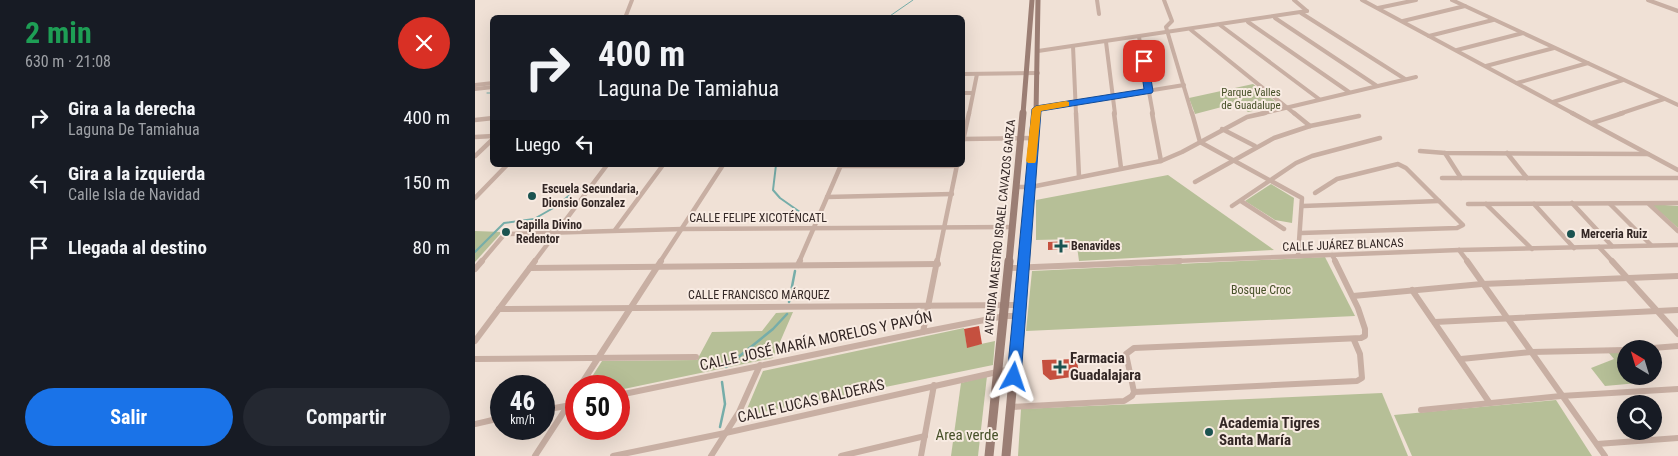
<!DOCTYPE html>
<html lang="es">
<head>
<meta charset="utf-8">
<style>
	:root { --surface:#171b24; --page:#242831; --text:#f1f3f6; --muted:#9ea1a6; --accent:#1a73e8 }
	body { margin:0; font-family:"Roboto Condensed",sans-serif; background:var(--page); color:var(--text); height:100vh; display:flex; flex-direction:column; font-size:19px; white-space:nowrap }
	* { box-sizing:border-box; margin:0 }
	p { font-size:16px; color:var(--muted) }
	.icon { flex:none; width:28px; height:28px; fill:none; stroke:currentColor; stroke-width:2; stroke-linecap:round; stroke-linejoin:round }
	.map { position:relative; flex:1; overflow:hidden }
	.side { display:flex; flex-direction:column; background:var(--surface); width:475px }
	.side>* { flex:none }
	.guide { position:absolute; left:15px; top:15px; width:475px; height:152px; border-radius:8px; box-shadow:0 5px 20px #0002; background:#171b24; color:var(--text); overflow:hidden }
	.needle { width:32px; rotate:322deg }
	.tools { position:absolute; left:1142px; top:340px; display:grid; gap:10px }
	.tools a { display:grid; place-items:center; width:45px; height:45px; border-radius:50%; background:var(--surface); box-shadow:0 5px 20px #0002; font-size:25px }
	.speed { position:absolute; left:15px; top:375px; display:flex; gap:10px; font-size:25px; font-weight:700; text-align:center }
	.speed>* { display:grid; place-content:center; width:65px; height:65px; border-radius:50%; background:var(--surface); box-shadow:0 5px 20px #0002; line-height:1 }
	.speed small { font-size:12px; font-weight:400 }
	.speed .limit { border:8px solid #d22; background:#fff; color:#111 }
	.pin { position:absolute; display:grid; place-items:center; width:42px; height:42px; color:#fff; margin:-21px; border-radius:10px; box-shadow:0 2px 8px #0006 }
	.me { position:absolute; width:55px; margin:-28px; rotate:5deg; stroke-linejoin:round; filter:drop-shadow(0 0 4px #0008) }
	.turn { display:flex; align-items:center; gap:18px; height:105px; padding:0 25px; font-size:22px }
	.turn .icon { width:65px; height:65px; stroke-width:2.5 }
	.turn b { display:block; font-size:35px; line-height:42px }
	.then { display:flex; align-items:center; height:48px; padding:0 25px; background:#0003; gap:10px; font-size:19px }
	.round { display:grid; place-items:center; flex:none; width:52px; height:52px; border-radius:26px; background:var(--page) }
	.summary { display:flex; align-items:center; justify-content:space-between; height:85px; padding:0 25px }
	h1 { font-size:30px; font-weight:700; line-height:38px; color:#1e9e55 }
	.cta { display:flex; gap:10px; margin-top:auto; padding:10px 25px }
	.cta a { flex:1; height:58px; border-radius:30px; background:var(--accent); color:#fff; font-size:20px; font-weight:700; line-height:58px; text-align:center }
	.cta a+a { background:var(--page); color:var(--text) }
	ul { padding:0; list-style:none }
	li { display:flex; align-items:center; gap:15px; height:65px; padding:0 25px }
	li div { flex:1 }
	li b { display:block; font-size:19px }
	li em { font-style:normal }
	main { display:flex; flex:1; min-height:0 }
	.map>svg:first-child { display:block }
	.green { fill:#b6bf97 }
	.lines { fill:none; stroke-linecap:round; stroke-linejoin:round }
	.stream-far2 { stroke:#76ada9; stroke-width:1 }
	.stream-far1 { stroke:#76ada9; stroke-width:2 }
	.stream { stroke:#76ada9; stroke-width:2.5 }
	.building { fill:#c5503f }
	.minor-far2 { stroke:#c8afa3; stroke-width:4 }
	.minor-far1 { stroke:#c8afa3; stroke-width:4.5 }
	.minor { stroke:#c8afa3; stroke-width:6 }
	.secondary-far2 { stroke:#9b7e74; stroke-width:5 }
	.secondary-far1 { stroke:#9b7e74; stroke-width:7 }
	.secondary { stroke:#9b7e74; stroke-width:9 }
	.route { fill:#1a73e8; stroke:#114b97 }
	.slow { fill:#f59e0b }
	.poi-dot { fill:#1b5350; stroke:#f8ebe2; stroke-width:2 }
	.labels { text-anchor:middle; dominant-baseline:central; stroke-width:4; stroke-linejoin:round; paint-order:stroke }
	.far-park-label { font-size:11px; fill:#475129; stroke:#f8ebe2 }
	.poi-label { font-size:12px; font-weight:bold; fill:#332725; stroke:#f8ebe2; text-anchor:start }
	.street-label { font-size:12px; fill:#332725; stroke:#f8ebe2 }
	.park-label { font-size:12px; fill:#475129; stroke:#f8ebe2 }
	.near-street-label { font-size:15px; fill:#332725; stroke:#f8ebe2 }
	.near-poi-label { font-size:15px; font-weight:bold; fill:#332725; stroke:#f8ebe2; text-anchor:start }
	.near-park-label { font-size:15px; fill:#475129; stroke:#f8ebe2 }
</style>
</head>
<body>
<main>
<section class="side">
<div class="summary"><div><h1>2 min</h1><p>630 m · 21:08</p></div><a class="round" style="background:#d93025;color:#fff"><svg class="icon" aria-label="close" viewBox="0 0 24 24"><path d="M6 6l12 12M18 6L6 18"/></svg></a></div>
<ul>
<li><svg class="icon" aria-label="right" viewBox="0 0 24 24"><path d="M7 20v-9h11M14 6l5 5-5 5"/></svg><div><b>Gira a la derecha</b><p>Laguna De Tamiahua</p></div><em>400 m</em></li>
<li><svg class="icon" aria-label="left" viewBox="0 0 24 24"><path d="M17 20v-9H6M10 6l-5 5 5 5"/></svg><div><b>Gira a la izquierda</b><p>Calle Isla de Navidad</p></div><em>150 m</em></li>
<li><svg class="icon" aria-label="arrive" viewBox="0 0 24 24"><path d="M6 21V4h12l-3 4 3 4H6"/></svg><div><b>Llegada al destino</b></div><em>80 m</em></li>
</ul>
<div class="cta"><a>Salir</a><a>Compartir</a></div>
</section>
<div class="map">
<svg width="1203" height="456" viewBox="0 0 1203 456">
	<rect width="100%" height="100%" fill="#f0e1d6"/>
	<!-- green -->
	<g class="green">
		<path d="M778,84L805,105L773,112L762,103L720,114L714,98Z"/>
		<path d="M693,175L799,250L604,261L601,239L561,240V200Z"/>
		<path d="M796,184L819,198L817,223L800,220L770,201Z"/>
		<path d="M1176,204L1203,206V228Z"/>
		<path d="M0,231L27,232L0,262Z"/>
		<path d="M850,257L880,316L551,331L557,271Z"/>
		<path d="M318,312L298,358L144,390V386H111L127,361L222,360L237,332L287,331L301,313Z"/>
		<path d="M489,328L492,347L520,341L518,365L269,416L288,371Z"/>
		<path d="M1134,353H1146L1151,358V376H1169L1174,382L1130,386L1116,368L1139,359Z"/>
		<path d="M512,376L503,456H476L486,383Z"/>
		<path d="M907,393L933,456H543L546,409Z"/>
		<path d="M1081,400L1117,456H937L919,415Z"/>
	</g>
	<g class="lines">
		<!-- stream-far2 -->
		<g class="stream-far2">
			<path d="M412,18L438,0"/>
			<path d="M12,93H18"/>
		</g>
		<!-- stream-far1 -->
		<g class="stream-far1">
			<path d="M301,165L298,190L305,198L332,217"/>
			<path d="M0,252L29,223L59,219L80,207L101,190L113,187"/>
		</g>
		<!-- stream -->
		<g class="stream">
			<path d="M314,302L320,271"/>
			<path d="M251,367L298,329L312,314"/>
			<path d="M245,427L250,404L247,382"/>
		</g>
	</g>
	<!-- building -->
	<g class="building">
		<path d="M598,241V249L573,250V242Z"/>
		<path d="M504,326L507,344L492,348L489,329Z"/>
		<path d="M602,359L604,376L575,380L568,374L567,360Z"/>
	</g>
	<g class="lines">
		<!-- minor-far2 -->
		<g class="minor-far2">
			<path d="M622,0L624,14"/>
			<path d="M689,0L697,21L691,27L717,114"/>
			<path d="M819,0L832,11"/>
			<path d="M887,0L1099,114"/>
			<path d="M977,0L1203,105"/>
			<path d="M1173,0L1203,11"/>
			<path d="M903,8L941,0"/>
			<path d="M826,13L930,79"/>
			<path d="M150,18L157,0"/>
			<path d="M800,18L902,86"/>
			<path d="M928,21L990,6"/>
			<path d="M773,22L874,92"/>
			<path d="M745,25L844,99"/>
			<path d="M716,30L820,114"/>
			<path d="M954,36L1018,20"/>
			<path d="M664,37L678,114"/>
			<path d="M631,42L640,114"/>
			<path d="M598,46L601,114"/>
			<path d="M982,50L1048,33"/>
			<path d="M563,51L832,11"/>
			<path d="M1011,66L1079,48"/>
			<path d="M488,74L563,73"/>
			<path d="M1042,83L1113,63"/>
			<path d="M0,85L18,83"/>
			<path d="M0,89L18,87"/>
			<path d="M488,93H498"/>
			<path d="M1078,102L1148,80"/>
			<path d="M561,109L709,85"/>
			<path d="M494,114L502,74"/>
			<path d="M785,114L941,77"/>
			<path d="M1144,114L1189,99"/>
		</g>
		<!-- minor-far1 -->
		<g class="minor-far1">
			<path d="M601,113L604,177"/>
			<path d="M639,113L646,168"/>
			<path d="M677,113L686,161"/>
			<path d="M717,113L725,142L827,198L823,256"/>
			<path d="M819,113L835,126"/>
			<path d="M1097,113L1203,170"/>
			<path d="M0,120L18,118"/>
			<path d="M1117,123L1148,113"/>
			<path d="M747,129L780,146"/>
			<path d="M0,137L18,136"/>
			<path d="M488,139L558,138"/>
			<path d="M488,141L494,113"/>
			<path d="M945,151L970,153L1173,154"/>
			<path d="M970,153L986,178"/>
			<path d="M1032,153L1052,178"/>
			<path d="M0,156L18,139"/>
			<path d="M365,166H482"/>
			<path d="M967,178H1203"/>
			<path d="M720,182L799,138L835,126L884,116"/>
			<path d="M542,187H556L686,161L707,152L772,117L790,113"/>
			<path d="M352,197L477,194"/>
			<path d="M0,198L32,165"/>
			<path d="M766,201L809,229"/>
			<path d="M1097,203L1137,246"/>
			<path d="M993,204L1203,203"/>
			<path d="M1011,204L1057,249"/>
			<path d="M1059,204L1099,248"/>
			<path d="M1135,204L1176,245"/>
			<path d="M1174,204L1203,231"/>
			<path d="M757,206L821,163L837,156L905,138"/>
			<path d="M828,206L964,201"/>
			<path d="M140,230L188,165"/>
			<path d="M826,233L982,228L988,225L931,168L923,164L862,179L840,193"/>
			<path d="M1124,247L1138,262"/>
			<path d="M984,250L993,262"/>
			<path d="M857,255L861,262"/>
			<path d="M6,262L28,236L33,234L207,229L538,227"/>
			<path d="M59,262L132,165"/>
			<path d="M185,262L248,165"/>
			<path d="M324,262L366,165"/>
			<path d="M462,262L482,165"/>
			<path d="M674,262L984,250L1203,245"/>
		</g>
		<!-- minor -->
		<g class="minor">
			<path d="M992,261L1130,456"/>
			<path d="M1137,261L1203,334"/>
			<path d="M323,265L325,261"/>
			<path d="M55,268L463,264"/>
			<path d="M534,268L705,261"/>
			<path d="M0,269L7,261"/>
			<path d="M937,290L1014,402"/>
			<path d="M878,296L1007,284L1203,276"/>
			<path d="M24,309L545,305"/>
			<path d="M960,322L1203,310"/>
			<path d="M448,332L462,261"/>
			<path d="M0,341L60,261"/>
			<path d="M1165,349L1203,346"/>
			<path d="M0,359L221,357"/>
			<path d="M986,359L1056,352L1151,350"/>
			<path d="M105,386L186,261"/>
			<path d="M659,392L882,381L887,378L885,354L879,340"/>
			<path d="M144,395L448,332L530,316H544"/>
			<path d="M536,407L649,401L657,396L659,392L651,354L659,348L886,338L890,336V329L883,308L860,261"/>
			<path d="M69,410L101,404"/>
			<path d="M946,410L1086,396L1203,389"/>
			<path d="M0,424L26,418"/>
			<path d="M1122,444L1203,438"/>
			<path d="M60,456L101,393"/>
			<path d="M138,456L255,432L540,368"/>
			<path d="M236,456L264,412L285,365"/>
			<path d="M366,456L450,436"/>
			<path d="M446,456L459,385"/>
		</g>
		<!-- secondary-far2 -->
		<g class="secondary-far2">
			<path d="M548,114L557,0"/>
			<path d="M561,114L563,0"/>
		</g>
		<!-- secondary-far1 -->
		<g class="secondary-far1">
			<path d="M534,262L548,113"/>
			<path d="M549,262L561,113"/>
		</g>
		<!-- secondary -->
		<g class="secondary">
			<path d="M514,456L534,261"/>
			<path d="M531,456L549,261"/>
		</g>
	</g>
	<!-- route -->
	<path class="route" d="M669,59L673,61L678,91L677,93L566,111L546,377L544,381L539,383L534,381L532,377L557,109L561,106L669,89L665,61Z"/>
	<!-- slow -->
	<path class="slow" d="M591,101L594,102V106L566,111L561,161L560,163H553L551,161L557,109L561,106Z"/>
	<!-- markers -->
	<g class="poi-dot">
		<circle cx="57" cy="196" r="5"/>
		<circle cx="31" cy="232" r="5"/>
		<circle cx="1096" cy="234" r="5"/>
		<path d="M583.5 238.5h5v5h5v5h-5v5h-5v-5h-5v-5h5z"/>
		<path d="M582.5 359.5h5v5h5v5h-5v5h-5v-5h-5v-5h5z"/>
		<circle cx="734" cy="432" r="5"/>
	</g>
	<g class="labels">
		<!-- far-park labels -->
		<g class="far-park-label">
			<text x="776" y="92">Parque Valles<tspan x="776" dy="13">de Guadalupe</tspan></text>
		</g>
		<!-- poi labels -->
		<g class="poi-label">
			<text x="67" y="189">Escuela Secundaria,<tspan x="67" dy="14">Dionsio Gonzalez</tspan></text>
			<text x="41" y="225">Capilla Divino<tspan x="41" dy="14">Redentor</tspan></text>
			<text x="1106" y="234">Merceria Ruiz</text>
			<text x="596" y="246">Benavides</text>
		</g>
		<!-- street labels -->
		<g class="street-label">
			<text x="283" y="218">CALLE FELIPE XICOTÉNCATL</text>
			<text transform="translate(525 227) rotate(-84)">AVENIDA MAESTRO ISRAEL CAVAZOS GARZA</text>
			<text transform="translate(868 245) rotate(-2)">CALLE JUÁREZ BLANCAS</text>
			<text x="284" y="295">CALLE FRANCISCO MÁRQUEZ</text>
		</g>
		<!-- park labels -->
		<g class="park-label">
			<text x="786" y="290">Bosque Croc</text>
		</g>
		<!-- near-street labels -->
		<g class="near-street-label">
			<text transform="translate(341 341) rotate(-12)">CALLE JOSÉ MARÍA MORELOS Y PAVÓN</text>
			<text transform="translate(336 401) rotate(-13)">CALLE LUCAS BALDERAS</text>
		</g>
		<!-- near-poi labels -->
		<g class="near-poi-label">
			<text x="595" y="358">Farmacia<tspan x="595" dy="17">Guadalajara</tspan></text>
			<text x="744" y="423">Academia Tigres<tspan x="744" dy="17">Santa María</tspan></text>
		</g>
		<!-- near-park labels -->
		<g class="near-park-label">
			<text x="492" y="435">Area verde</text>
		</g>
	</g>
</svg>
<div class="tools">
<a><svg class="needle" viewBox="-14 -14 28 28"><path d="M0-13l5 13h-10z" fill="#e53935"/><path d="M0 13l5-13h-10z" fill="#9ea1a6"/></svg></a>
<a><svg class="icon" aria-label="search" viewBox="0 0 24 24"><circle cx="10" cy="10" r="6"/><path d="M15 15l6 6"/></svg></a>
</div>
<div class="speed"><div>46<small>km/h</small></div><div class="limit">50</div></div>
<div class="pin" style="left:669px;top:61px;background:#d93025"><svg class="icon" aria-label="arrive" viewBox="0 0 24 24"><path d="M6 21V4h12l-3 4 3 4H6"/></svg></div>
<svg class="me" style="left:539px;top:377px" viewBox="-20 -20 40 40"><path d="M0-17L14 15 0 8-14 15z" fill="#1a73e8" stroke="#fff" stroke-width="4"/></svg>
<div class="guide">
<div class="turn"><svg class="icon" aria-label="right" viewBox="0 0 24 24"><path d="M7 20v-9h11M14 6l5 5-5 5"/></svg><div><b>400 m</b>Laguna De Tamiahua</div></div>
<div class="then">Luego<svg class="icon" aria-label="left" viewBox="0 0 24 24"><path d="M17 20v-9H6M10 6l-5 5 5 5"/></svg></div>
</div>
</div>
</main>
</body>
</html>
